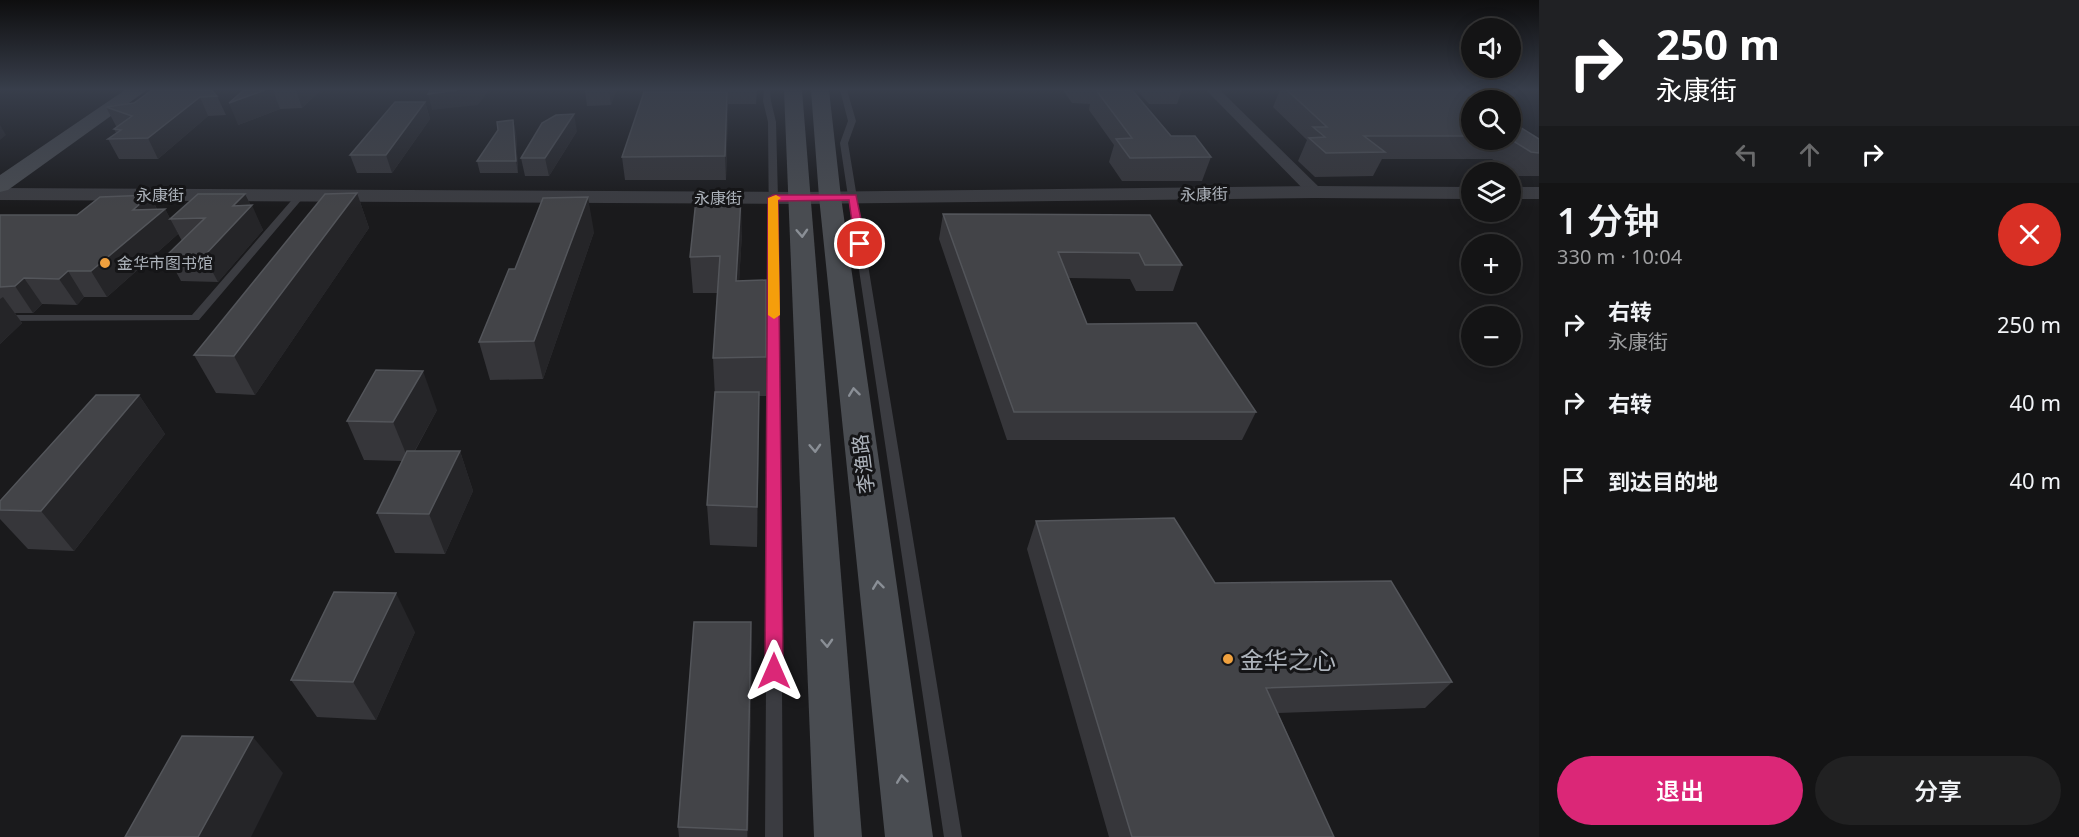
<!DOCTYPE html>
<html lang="zh">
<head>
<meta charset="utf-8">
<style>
	:root { --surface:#141415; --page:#212122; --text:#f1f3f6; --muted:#9d9ea0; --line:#333334; --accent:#db2777 }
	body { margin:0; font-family:"Noto Sans","Noto Sans SC",sans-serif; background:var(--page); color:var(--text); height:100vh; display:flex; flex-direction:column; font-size:22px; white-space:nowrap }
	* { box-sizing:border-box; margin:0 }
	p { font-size:20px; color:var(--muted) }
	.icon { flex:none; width:33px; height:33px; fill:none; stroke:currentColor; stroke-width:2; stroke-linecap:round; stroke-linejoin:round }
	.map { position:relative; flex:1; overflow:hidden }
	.panel { display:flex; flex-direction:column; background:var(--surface); width:540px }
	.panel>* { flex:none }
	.banner { background:#202124; color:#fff; overflow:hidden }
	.buttons { position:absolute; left:1461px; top:18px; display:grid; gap:12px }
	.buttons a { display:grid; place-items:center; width:60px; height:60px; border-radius:50%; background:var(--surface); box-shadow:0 3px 15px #0003,0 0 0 2px var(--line); font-size:30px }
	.pin { position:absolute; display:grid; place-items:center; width:51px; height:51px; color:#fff; margin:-26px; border:3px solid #fff; border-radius:50%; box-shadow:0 2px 6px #0007 }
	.me { position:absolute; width:66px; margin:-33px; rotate:0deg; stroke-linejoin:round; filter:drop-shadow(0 0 4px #0008) }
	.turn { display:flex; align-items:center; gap:21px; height:126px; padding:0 18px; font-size:27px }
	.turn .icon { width:78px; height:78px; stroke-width:2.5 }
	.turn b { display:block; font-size:42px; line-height:51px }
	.lanes { display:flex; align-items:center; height:57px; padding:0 18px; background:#0003; justify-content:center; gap:30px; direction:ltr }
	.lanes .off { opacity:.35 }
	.round { display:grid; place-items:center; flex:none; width:63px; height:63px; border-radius:32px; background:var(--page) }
	.summary { display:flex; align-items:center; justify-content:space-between; height:102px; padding:0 18px }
	h1 { font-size:36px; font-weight:600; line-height:45px }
	.action { display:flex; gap:12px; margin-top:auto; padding:12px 18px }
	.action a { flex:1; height:69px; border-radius:36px; background:var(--accent); color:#fff; font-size:24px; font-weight:600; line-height:69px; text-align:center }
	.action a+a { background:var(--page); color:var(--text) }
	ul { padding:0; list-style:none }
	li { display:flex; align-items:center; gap:18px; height:78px; padding:0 18px }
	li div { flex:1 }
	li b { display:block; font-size:22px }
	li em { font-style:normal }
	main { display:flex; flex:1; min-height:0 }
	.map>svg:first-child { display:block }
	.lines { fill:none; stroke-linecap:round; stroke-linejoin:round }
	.service { fill:#3b3c41; fill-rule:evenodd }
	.minor { fill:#3b3c41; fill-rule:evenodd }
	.tertiary { fill:#3b3c41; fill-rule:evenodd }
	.secondary { fill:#494c51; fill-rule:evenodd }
	.wall { fill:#36363a }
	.shaded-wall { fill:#252528 }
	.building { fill:#434448; stroke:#53555a; stroke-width:1.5 }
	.oneway { stroke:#8a8f96 }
	.route { fill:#db2777; stroke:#8e194d; stroke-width:1.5 }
	.slow { fill:#f59e0b }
	.poi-dot { fill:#f0a13e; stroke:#151517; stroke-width:2 }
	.labels { text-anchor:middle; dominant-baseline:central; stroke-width:6; stroke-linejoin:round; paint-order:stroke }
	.far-street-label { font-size:16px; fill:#adb3bb; stroke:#151517 }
	.far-poi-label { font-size:16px; fill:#adb3bb; stroke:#151517; text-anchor:start }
	.street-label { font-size:20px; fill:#adb3bb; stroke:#151517 }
	.near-poi-label { font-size:24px; fill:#adb3bb; stroke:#151517; text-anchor:start }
</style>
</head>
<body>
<main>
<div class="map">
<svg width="1539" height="837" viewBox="0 0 1539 837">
	<rect width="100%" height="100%" fill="#1a1a1c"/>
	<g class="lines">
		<!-- service -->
		<g class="service">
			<path d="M764,90H770L771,101L776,122L779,237L783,837H765L769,237L768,122L763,101Z"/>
			<path d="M840,90H847L856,121L848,143L962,837H944L840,143L848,121Z"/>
			<path d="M300,193L304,196L303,198L199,320L0,321V315H192L297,194Z"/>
		</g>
		<!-- minor -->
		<path class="minor" d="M1206,90H1220L1321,189L1323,192L1321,195H1309Z"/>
		<!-- tertiary -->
		<g class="tertiary">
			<path d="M1315,186L1472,187V199L1315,198L800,204L0,200V188L800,192Z"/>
			<rect x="1510" y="187" width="29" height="12"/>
		</g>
		<!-- secondary -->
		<g class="secondary">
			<path d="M125,90H147L8,190L0,192V175Z"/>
			<path d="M784,90H802L862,837H814Z"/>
			<path d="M811,90H829L841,197L933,837H885L819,197Z"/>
		</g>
	</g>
	<!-- wall -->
	<g class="wall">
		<path d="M152,90L217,96L226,115L208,116L158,159H119L108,139L116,133L114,129L117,127L116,126L106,107L134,103Z"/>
		<path d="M244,90H321L302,108L280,109L238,125Z"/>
		<path d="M585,90H616L611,105L587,106Z"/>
		<path d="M716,90H757L756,104H728L726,180H625L622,157L717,92Z"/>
		<path d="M1063,90H1132L1171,136L1211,157L1202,181H1122L1109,162L1114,145L1089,110L1090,104L1072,103Z"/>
		<path d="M1137,90H1182L1177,104H1149Z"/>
		<path d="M1280,90H1519L1513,100H1472V140L1539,139V176H1516L1492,159H1382L1373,176L1315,177L1298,161L1307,140L1273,107Z"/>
		<path d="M425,102L430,119L392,173H357L350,155Z"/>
		<path d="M577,131L549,176H525L521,158Z"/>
		<path d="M516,132L518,173H480L477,161Z"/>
		<path d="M357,193L369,228L255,395L216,393L194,355Z"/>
		<path d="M245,194L263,230L218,282L181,281L167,255L182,241L170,219Z"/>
		<path d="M150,195L157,209H165L178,234L107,297H84L77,305L42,304L33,313H15L22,323L0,344V215H77Z"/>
		<path d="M943,214L1150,215L1182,265L1173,291H1136L1130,279L1069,278L1087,324L1256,412L1242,440H1007L939,239Z"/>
		<path d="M594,232L543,379L490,380L479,342L515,269Z"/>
		<path d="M742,233L739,281L766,280V396H759V431L757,547L710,545L707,505L715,397L713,358L717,293H693L690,257Z"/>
		<path d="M139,395L165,434L74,551L28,549L0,519V501Z"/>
		<path d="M437,410L415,451H460L473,491L445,554L395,553L377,513L402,461L364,460L347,421Z"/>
		<path d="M1036,521L1215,583L1452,682L1425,708L1278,713L1334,837H1109L1027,549Z"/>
		<path d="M751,622L752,660L748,837H679L678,827Z"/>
		<path d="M415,632L376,720L317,717L291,680Z"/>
	</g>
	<!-- shaded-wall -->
	<g class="shaded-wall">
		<path d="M265,90H273L280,109L238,125L229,103Z"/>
		<path d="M296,90H321L302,108Z"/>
		<path d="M458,90H489L478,105L432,110L428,94Z"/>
		<path d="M609,90H616L611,105Z"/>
		<path d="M727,92L728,114L726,180L725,156Z"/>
		<path d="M200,97L208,116L158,159L148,138Z"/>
		<path d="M425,102L430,119L392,173L386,155Z"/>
		<path d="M574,114L577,131L549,176L545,158Z"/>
		<path d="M513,120L516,132L518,173L516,161Z"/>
		<path d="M0,125L6,135L0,140Z"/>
		<path d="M357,193L369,228L255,395L234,356Z"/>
		<path d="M245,194L251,206L252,205L263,230L218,282L204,256L233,206Z"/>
		<path d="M150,195L159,214L165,209L178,234L107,297L91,271L133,210Z"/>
		<path d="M588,197L594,232L543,379L534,341Z"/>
		<path d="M741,198L742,233L737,318L736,281Z"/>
		<path d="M68,271L84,297L77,305L59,279Z"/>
		<path d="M24,278L42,304L33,313L15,286Z"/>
		<path d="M3,297L22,323L0,344V299Z"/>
		<path d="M423,371L437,410L409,461L393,422Z"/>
		<path d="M759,392V431L757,547V507Z"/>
		<path d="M139,395L165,434L74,551L41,511Z"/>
		<path d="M460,451L473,491L445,554L429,514Z"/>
		<path d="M396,593L415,632L376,720L353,682Z"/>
		<path d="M751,622L752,660L748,837H747Z"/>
		<path d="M253,737L283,773L251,837H198Z"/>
	</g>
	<!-- building -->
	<g class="building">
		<path d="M152,90H211L217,96L200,97L148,138L108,139L121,130L114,129L132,116L106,107L134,103Z"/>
		<path d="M244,90H265L229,103Z"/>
		<path d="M430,90H458L428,94Z"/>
		<path d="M1096,90H1132L1171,136H1195L1211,157L1130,158L1116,139L1132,138Z"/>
		<path d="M1287,90H1463L1479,100H1472V136H1364L1385,152L1326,153L1309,138L1325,137L1313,127H1327Z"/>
		<path d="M644,92H727L725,156L622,157Z"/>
		<path d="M395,102H425L386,155H350Z"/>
		<path d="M574,114L545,158H521L542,123L556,115Z"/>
		<path d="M513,120L516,161H477L498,130L497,122Z"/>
		<path d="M1510,121L1539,139V153L1531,152L1510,139Z"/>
		<path d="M357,193L234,356L194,355L325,194Z"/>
		<path d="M198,194H245L233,206L252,205L204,256L167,255L205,218L170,219Z"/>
		<path d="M150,195L133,210L165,209L91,271H68L59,279L24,278L15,286L0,287V215H77L100,197Z"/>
		<path d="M588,197L534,341L479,342L509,269H515L543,198Z"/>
		<path d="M741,198L736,281L766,280V357L713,358L720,256L690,257L696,200Z"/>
		<path d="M943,214L1150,215L1182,265H1145L1139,253L1058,252L1087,324L1196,323L1256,412H1014Z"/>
		<path d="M376,370L423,371L393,422L347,421Z"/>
		<path d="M715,392H759L757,507L707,505Z"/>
		<path d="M96,395H139L41,511L0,510V501Z"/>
		<path d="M407,451H460L429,514L377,513Z"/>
		<path d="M1174,518L1215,583L1391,581L1452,682L1266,688L1334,837H1132L1036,521Z"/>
		<path d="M334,592L396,593L353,682L291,680Z"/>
		<path d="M694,622H751L747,830L678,827Z"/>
		<path d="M182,736L253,737L198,837H125Z"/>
	</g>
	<!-- one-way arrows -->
	<defs><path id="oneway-chevron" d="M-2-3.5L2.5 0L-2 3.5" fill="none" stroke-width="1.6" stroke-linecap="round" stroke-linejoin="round" transform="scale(1.5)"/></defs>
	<g class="oneway">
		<use href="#oneway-chevron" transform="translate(802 233) rotate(87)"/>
		<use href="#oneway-chevron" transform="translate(854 392) rotate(-97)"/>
		<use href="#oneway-chevron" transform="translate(815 448) rotate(87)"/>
		<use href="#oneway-chevron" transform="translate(878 585) rotate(-97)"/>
		<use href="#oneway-chevron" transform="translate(827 643) rotate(87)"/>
		<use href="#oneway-chevron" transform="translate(902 779) rotate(-97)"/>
	</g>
	<!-- sky -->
	<linearGradient id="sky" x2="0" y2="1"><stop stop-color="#0e0e0f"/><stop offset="0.43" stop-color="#383e4b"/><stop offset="1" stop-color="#383e4b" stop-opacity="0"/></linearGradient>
	<rect width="1539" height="208" fill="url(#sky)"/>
	<!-- route -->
	<path class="route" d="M773,195H856L866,244L860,247L855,244L849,200L778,201L783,671L781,677L774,679L768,677L765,671L768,198Z"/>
	<!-- slow -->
	<path class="slow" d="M776,195L781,198L778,200L780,315L774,319L768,315V198Z"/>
	<!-- markers -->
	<g class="poi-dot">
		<circle cx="105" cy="263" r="6"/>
		<circle cx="1228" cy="659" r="6"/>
	</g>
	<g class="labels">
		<!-- far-street labels -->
		<g class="far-street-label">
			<text transform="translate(1204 194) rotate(-1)">永康街</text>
			<text x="160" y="195">永康街</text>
			<text x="718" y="198">永康街</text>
		</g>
		<!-- far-poi labels -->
		<g class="far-poi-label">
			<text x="117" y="263">金华市图书馆</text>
		</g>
		<!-- street labels -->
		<g class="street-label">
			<text transform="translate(863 464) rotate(-97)">李渔路</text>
		</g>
		<!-- near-poi labels -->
		<g class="near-poi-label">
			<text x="1240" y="659">金华之心</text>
		</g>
	</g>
</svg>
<div class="buttons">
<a><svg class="icon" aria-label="sound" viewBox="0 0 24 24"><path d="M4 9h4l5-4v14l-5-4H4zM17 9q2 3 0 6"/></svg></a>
<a><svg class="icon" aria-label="search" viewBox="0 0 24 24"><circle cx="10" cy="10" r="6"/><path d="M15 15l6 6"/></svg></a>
<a><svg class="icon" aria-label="layers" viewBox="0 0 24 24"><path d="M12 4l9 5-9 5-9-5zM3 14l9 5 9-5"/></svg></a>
<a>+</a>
<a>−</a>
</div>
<div class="pin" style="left:860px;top:244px;background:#d93025"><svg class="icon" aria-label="arrive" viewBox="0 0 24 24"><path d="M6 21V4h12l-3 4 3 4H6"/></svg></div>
<svg class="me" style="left:774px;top:671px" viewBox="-20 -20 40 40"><path d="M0-17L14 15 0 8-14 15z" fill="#db2777" stroke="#fff" stroke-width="4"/></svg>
</div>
<section class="panel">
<div class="banner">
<div class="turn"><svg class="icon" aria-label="right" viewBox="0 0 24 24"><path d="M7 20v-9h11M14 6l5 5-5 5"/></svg><div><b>250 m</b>永康街</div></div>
<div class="lanes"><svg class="icon off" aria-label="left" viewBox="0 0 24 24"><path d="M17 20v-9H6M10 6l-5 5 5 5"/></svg><svg class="icon off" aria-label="ahead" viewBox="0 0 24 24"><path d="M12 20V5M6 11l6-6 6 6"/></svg><svg class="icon" aria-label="right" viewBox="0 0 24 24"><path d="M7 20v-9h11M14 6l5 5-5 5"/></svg></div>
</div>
<div class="summary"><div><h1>1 分钟</h1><p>330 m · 10:04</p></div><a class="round" style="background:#d93025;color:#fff"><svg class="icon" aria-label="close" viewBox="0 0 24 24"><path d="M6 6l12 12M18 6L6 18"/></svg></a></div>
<ul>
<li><svg class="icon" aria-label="right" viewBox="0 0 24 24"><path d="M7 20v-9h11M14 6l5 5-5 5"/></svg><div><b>右转</b><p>永康街</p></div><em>250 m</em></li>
<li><svg class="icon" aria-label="right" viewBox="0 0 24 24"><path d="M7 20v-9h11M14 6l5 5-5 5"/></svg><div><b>右转</b></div><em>40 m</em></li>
<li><svg class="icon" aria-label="arrive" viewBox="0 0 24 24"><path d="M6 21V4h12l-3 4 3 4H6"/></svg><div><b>到达目的地</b></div><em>40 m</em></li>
</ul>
<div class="action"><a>退出</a><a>分享</a></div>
</section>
</main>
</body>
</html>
